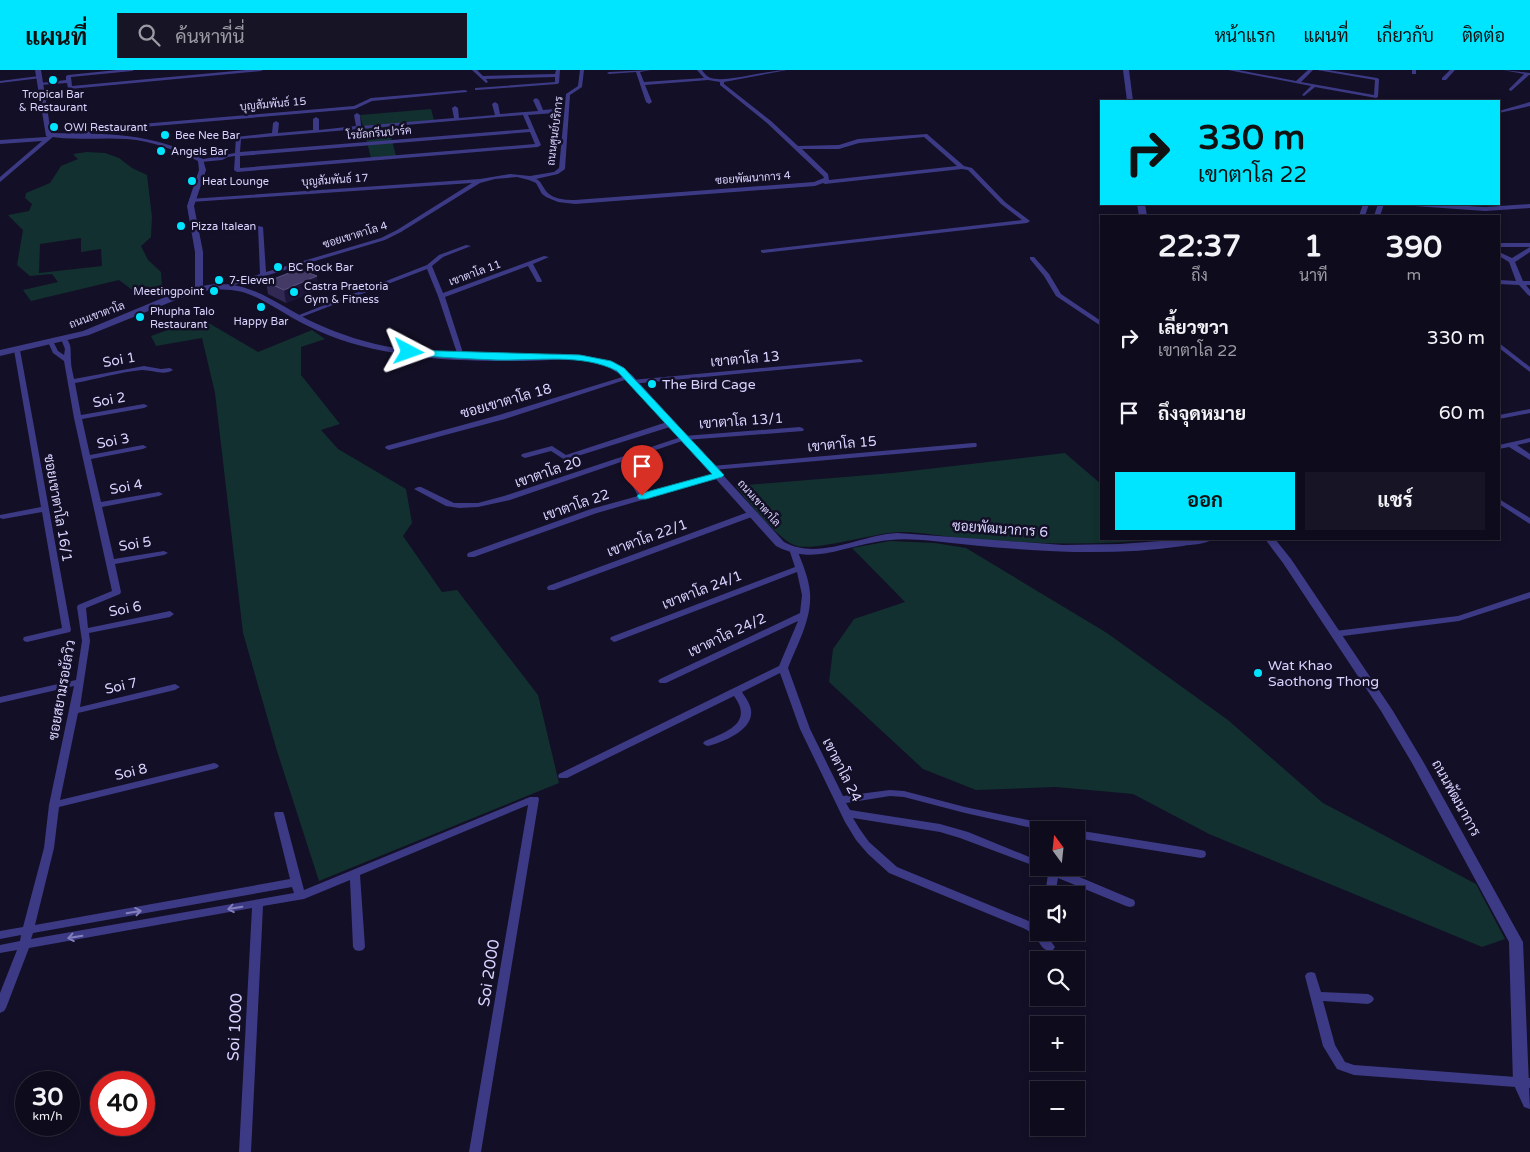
<!DOCTYPE html>
<html lang="th">
<head>
<meta charset="utf-8">
<style>
	:root { --surface:#0e0b1c; --page:#171425; --text:#f1f3f6; --muted:#9b9ba3; --line:#2e2b3b; --accent:#00e5ff }
	body { margin:0; font-family:"Varela Round",Sarabun,sans-serif; background:var(--page); color:var(--text); height:100vh; display:flex; flex-direction:column; font-size:19px; white-space:nowrap }
	* { box-sizing:border-box; margin:0 }
	p { font-size:16px; color:var(--muted) }
	.icon { flex:none; width:28px; height:28px; fill:none; stroke:currentColor; stroke-width:2; stroke-linecap:round; stroke-linejoin:round }
	.map { position:relative; flex:1; overflow:hidden }
	.drawer { position:absolute; left:1100px; top:145px; width:400px; height:325px; display:flex; flex-direction:column; background:var(--surface); border-radius:0px; box-shadow:0 2px 8px #0003,0 0 0 1px var(--line) }
	.drawer>* { flex:none }
	.top-card { position:absolute; left:1100px; top:30px; width:400px; height:105px; border-radius:0px; box-shadow:0 2px 8px #0003,0 0 0 1px var(--line); background:#00e5ff; color:#111; overflow:hidden }
	.needle { width:32px; rotate:345deg }
	.tools { position:absolute; left:1030px; top:751px; display:grid; gap:10px }
	.tools a { display:grid; place-items:center; width:55px; height:55px; border-radius:0px; background:var(--surface); box-shadow:0 2px 8px #0003,0 0 0 1px var(--line); font-size:25px }
	.speed { position:absolute; left:15px; top:1001px; display:flex; gap:10px; font-size:25px; font-weight:700; text-align:center }
	.speed>* { display:grid; place-content:center; width:65px; height:65px; border-radius:50%; background:var(--surface); box-shadow:0 2px 8px #0003,0 0 0 1px var(--line); line-height:1 }
	.speed small { font-size:12px; font-weight:400 }
	.speed .limit { border:8px solid #d22; background:#fff; color:#111 }
	.pin { position:absolute; display:grid; place-items:center; width:42px; height:42px; color:#fff; margin:-51px -21px; border-radius:50% 50% 50% 0; rotate:-45deg; box-shadow:0 0 5px #0007 }
	.pin .icon { rotate:45deg }
	.me { position:absolute; width:55px; margin:-28px; rotate:94deg; stroke-linejoin:round; filter:drop-shadow(0 0 4px #0008) }
	.turn { display:flex; align-items:center; gap:18px; height:105px; padding:0 15px; font-size:22px }
	.turn .icon { width:65px; height:65px; stroke-width:2.5 }
	.turn b { display:block; font-size:35px; line-height:42px }
	.eta { display:flex; justify-content:space-evenly; align-items:center; height:85px; text-align:center }
	.eta b { font-size:30px; font-weight:700; line-height:35px }
	.cta { display:flex; gap:10px; margin-top:auto; padding:10px 15px }
	.cta a { flex:1; height:58px; border-radius:0px; background:var(--accent); color:#111; font-size:20px; font-weight:700; line-height:58px; text-align:center }
	.cta a+a { background:var(--page); color:var(--text) }
	ul { padding:0; list-style:none }
	li { display:flex; align-items:center; gap:15px; height:75px; padding:0 15px }
	li div { flex:1 }
	li b { display:block; font-size:19px }
	li em { font-style:normal }
	header { display:flex; align-items:center; gap:30px; box-sizing:border-box; height:70px; padding:0 25px; background:var(--accent); color:#111 }
	header strong { font-size:24px }
	nav { display:flex; gap:28px; margin-inline-start:auto; font-size:18px }
	.search { width:350px; height:45px; background:var(--page); display:flex; align-items:center; gap:12px; box-sizing:border-box; padding:0 18px; border-radius:0px; color:var(--muted); font-size:19px }
	.map>svg:first-child { display:block }
	.green { fill:#12302f; fill-rule:evenodd }
	.lines { fill:none; stroke-linecap:round; stroke-linejoin:round }
	.minor { fill:#3d3a85; fill-rule:evenodd }
	.tertiary { fill:#3d3a85; fill-rule:evenodd }
	.wall { fill:#312854 }
	.shaded-wall { fill:#1d163a }
	.building { fill:#433a66; stroke:#5a527e }
	.oneway { stroke:#837fbc }
	.route { fill:#00e5ff; stroke:#0095a6 }
	.poi-dot { fill:#00e5ff; stroke:#130f26; stroke-width:2 }
	.labels { text-anchor:middle; dominant-baseline:central; stroke-width:5; stroke-linejoin:round; paint-order:stroke }
	.far-poi-label { font-size:11px; fill:#d9d4ff; stroke:#130f26; text-anchor:start }
	.far-street-label { font-size:11px; fill:#d9d4ff; stroke:#130f26 }
	.street-label { font-size:14px; fill:#d9d4ff; stroke:#130f26 }
	.poi-label { font-size:14px; fill:#d9d4ff; stroke:#130f26; text-anchor:start }
	.near-street-label { font-size:16px; fill:#d9d4ff; stroke:#130f26 }
</style>
</head>
<body>
<header>
<strong>แผนที่</strong>
<div class="search"><svg class="icon" aria-label="search" viewBox="0 0 24 24"><circle cx="10" cy="10" r="6"/><path d="M15 15l6 6"/></svg>ค้นหาที่นี่</div>
<nav><a>หน้าแรก</a><a>แผนที่</a><a>เกี่ยวกับ</a><a>ติดต่อ</a></nav>
</header>
<div class="map">
<svg width="1530" height="1082" viewBox="0 0 1530 1082">
	<rect width="100%" height="100%" fill="#130f26"/>
	<!-- green -->
	<g class="green">
		<path d="M431,39L434,50L388,55L396,86L371,88L360,45Z"/>
		<path d="M87,82L105,83L119,88L132,98L147,105L152,147L151,167L141,176L148,190L161,202L162,215L135,222L119,210L31,231L23,220L58,212L52,204L30,206L17,195L23,160L8,145L29,141L32,134L25,128L26,123L50,113L61,96L78,89L73,84ZM81,168V182L101,179L102,196L39,203L40,174Z"/>
		<path d="M207,252L258,282L312,260L325,269L301,277V305L340,354L321,360L338,379L406,419L412,453L403,466L442,522L457,520L538,625L559,713L319,811L277,681L243,563L215,323L202,268L156,276L151,266L173,258Z"/>
		<path d="M1065,383L1101,414V469H1154C1095,477 1033,473 973,469C949,468 925,462 901,462C876,462 811,483 794,475C776,467 749,432 735,416L893,403Z"/>
		<path d="M890,471L935,473L966,478L1107,563L1228,650L1323,733L1476,814L1505,869L1482,877L1209,764L1133,724L1056,717L976,720L923,699L829,612L833,579L854,549L905,532L852,478Z"/>
	</g>
	<g class="lines">
		<!-- minor -->
		<g class="minor">
			<path d="M117,0H134L132,1L71,7L72,16L246,0H263L261,1L70,19L68,18L67,13L40,15L38,14L40,13L66,10V6L68,5Z"/>
			<path d="M472,0H477L483,6L555,4L556,0H560L559,13L557,14L477,20H475V18L555,12V7L486,9L488,12L486,13Z"/>
			<path d="M580,0H584L582,17L570,25L565,99L558,104L536,109C541,111 541,114 544,118C550,129 564,130 575,130L814,112L824,108L823,106L767,53L720,15V12L708,10L645,15L652,32L649,34L646,32L636,2L609,4L607,3L609,2L651,0L640,2L644,12L704,8L697,0H702C704,3 707,7 711,8C725,13 768,0 787,0L724,12V14L771,51L798,76L839,75L858,69L927,64L964,96L972,98L1005,132L1030,151L1027,153L763,183L761,182V180L1022,150L1001,134L968,100L962,99L825,114L823,113L815,116L575,134L558,132L546,127L542,124L536,113L529,110L517,107L495,109L480,113L401,162L385,170L228,217L223,216L260,204L258,156L263,157L266,202L381,168L397,160L472,113L191,132L189,131V129L480,109L510,104L530,106L554,102L559,98L566,24L578,16ZM924,67L957,96L829,110L828,104L802,79H839L859,73Z"/>
			<path d="M1228,0H1238L1296,11L1308,0H1313L1301,12L1374,25L1375,10L1317,0H1328L1377,8L1379,9L1378,27L1376,28L1315,17L1304,26L1302,25L1311,16Z"/>
			<rect x="1412" y="0" width="4" height="4"/>
			<path d="M1450,0H1455L1446,10H1442V8Z"/>
			<path d="M1503,0L1530,3V5H1529L1511,21L1509,20V19L1524,4Z"/>
			<path d="M39,6H41V8L0,13V11Z"/>
			<path d="M465,20L467,21V22L372,31L355,39L95,61L85,67L80,66L94,58L354,36L371,28Z"/>
			<path d="M536,28L539,30L543,40L555,39L558,41L555,43L528,45L541,75L538,77L237,102L234,100L235,86L228,87L222,90L201,92L198,90L235,83L236,67L272,63L273,53L276,51L279,53L278,63L313,60V49L316,47L319,49V60L356,56L354,45L357,43L360,45L361,56L454,48L452,38L455,36L458,38L459,48L495,45L492,34L495,32L498,34L500,44L538,41L533,30ZM523,45L529,59L240,82L241,69ZM530,62L535,74L240,98V86Z"/>
			<path d="M1530,32V36L1499,43V41Z"/>
			<path d="M49,65L54,66L0,112V107L42,71L0,74V70L46,67Z"/>
			<path d="M1363,134H1369L1365,146H1359Z"/>
			<path d="M1378,134H1384L1380,146H1374Z"/>
			<path d="M1411,134H1435L1485,137L1530,134V138L1485,141L1414,136Z"/>
			<rect x="1499" y="173" width="31" height="4"/>
			<path d="M466,175L471,176L443,187L432,196L443,223L544,186L549,187L533,194L542,211L541,212H537L528,196L445,227L464,286L463,287H459L458,286L438,226L427,199L299,248L297,249L294,247L427,195L439,185Z"/>
			<path d="M1530,177V182L1515,192L1523,211H1530V215H1526L1530,220V226L1528,225L1519,215L1499,214V210L1516,211L1509,192L1499,186V182L1512,188Z"/>
			<path d="M1030,187H1034L1049,204L1061,224L1101,251V256L1056,226L1044,206L1030,189Z"/>
			<path d="M64,267C73,273 70,282 71,291C71,297 73,303 74,309L144,296L161,299L170,298L173,300C164,306 153,300 142,300C120,302 97,309 75,313L81,345L144,334L148,336L144,338L82,349L90,385L143,375L147,377L143,379L91,389L101,432L159,422L163,424L159,426L102,437L114,489L164,481L168,483L164,485L115,494L121,522L120,524L86,538L88,558L170,541L174,544L170,547L89,563L90,571L80,637L175,614L180,617L175,620L78,643L60,730L214,693L217,694L219,696L217,698L214,699L59,737L54,778L35,855L290,809L274,744L275,742H283L284,744L304,820L530,727H538L539,729L481,1082H469L528,735L360,805L365,877L363,880L359,881L355,880L353,877L350,810L304,829L263,836L251,1082H239L252,838L29,878L6,938L4,941L0,943V923L17,880L0,883V875L20,871L21,865L0,869V861L23,857L44,778L49,735L74,616L0,633V627L76,610L82,571L77,537L78,535L112,521L74,348L64,291L53,283L48,272L51,270L53,271L58,281L64,285L65,279L61,269ZM292,817L294,823L31,869L33,863Z"/>
			<path d="M1499,273L1530,297V302L1499,278Z"/>
			<path d="M17,278L20,280L71,560L70,562L27,572L24,571L23,569L24,567L62,558L42,442L3,449L0,448V445L41,437L14,280Z"/>
			<path d="M860,289L863,291L862,292L632,314L628,312L632,310Z"/>
			<path d="M629,305L633,307L631,308L505,349L389,380L385,378L386,376L499,345Z"/>
			<path d="M1530,339V343L1499,349V345Z"/>
			<path d="M667,352H670L674,354L673,356L565,390L551,381L525,388L521,386L522,384L552,376L566,385Z"/>
			<path d="M800,357L804,359L803,361L685,370L510,430L478,437L459,438L446,436L414,419L418,417H421L454,433H478L504,426L684,366Z"/>
			<path d="M1530,368V372L1517,375L1530,384V390L1509,377L1499,379V375Z"/>
			<path d="M973,373H976L977,375L976,377L712,400L708,398L712,396Z"/>
			<path d="M719,403L723,405L722,407L597,443L474,487H468L467,485L468,483L591,439L638,426L631,413L632,411H638L645,424Z"/>
			<path d="M1499,429L1530,448V454L1499,434Z"/>
			<path d="M751,441H754L758,443L757,445L554,520H548L547,518L548,516Z"/>
			<path d="M791,480H794L798,482C803,495 809,509 810,523C812,549 797,575 788,598L810,659L843,726L890,720L904,721L965,737L1057,756L1061,757L1062,760H1041L965,743L904,727L890,726L846,733L850,740L940,754L968,762L1039,791V798H1058L1134,830L1135,833L1134,836L1130,837L1126,836L1058,808L1055,825H1045L1048,804L1041,801L1040,798L960,768L940,762L853,748L859,758L869,772L897,797L1031,852L1039,857V862H1044L1055,877L1053,880C1042,883 1040,872 1034,865C1031,862 1027,860 1023,858L889,803L868,784L856,770L845,752L800,659L780,603L742,622C745,627 750,633 751,640C754,660 723,672 708,676L705,675L703,673L705,671C726,662 754,653 734,626L567,708H559L558,706L559,704L779,596L798,551L666,613H660L658,611L660,609L800,543L802,525L797,502L617,571L614,572L610,569L611,567L795,497L790,482Z"/>
			<path d="M1530,522V528L1459,551L1335,567L1331,564L1335,561L1458,546Z"/>
			<path d="M1076,760L1201,780L1205,781L1206,784L1205,787L1201,788L1076,768Z"/>
			<path d="M1311,902L1315,903L1321,922L1368,924L1372,926L1374,929L1372,932L1368,934L1323,931L1335,975L1345,992L1354,995L1530,1008V1018L1354,1005L1337,999L1323,976L1305,906L1307,903Z"/>
		</g>
		<!-- tertiary -->
		<g class="tertiary">
			<path d="M35,0H41L51,63C109,64 150,62 203,89L206,100L194,136L203,182V216C247,206 278,236 315,253C341,265 367,273 395,278C431,284 468,285 504,285C548,285 595,276 632,305L784,472C819,491 860,465 897,463L1063,475L1120,474L1187,469H1212C1206,475 1192,474 1183,476C1101,488 1015,480 933,471C913,469 895,468 876,472C839,478 812,495 776,476L626,309C616,301 605,294 592,292C570,287 547,291 524,291C481,291 438,291 395,283C365,278 336,270 308,256C261,233 250,211 193,223L89,265L0,286V280L83,261L170,225L195,218V182L187,136L199,100L198,91C176,80 152,71 127,69C101,67 72,71 46,66Z"/>
			<path d="M1123,0H1129L1133,31H1127Z"/>
			<path d="M1137,134H1145L1147,146H1139Z"/>
			<path d="M1265,469H1275L1291,489L1393,641L1424,693L1523,872L1530,1039L1524,1037L1513,1013L1509,872L1412,693L1381,641L1283,493Z"/>
		</g>
	</g>
	<!-- wall -->
	<path class="wall" d="M266,212L319,219L286,233L268,224Z"/>
	<!-- shaded-wall -->
	<path class="shaded-wall" d="M317,206L319,219L286,233L284,220Z"/>
	<!-- building -->
	<path class="building" d="M299,199L317,206L284,220L266,212Z"/>
	<!-- one-way arrows -->
	<defs><path id="oneway-shaft" d="M-6 0H5M1.5-3L5.5 0L1.5 3" fill="none" stroke-width="1.6" stroke-linecap="round" stroke-linejoin="round" transform="scale(1.25)"/></defs>
	<g class="oneway">
		<use href="#oneway-shaft" transform="translate(235 838) rotate(170)"/>
		<use href="#oneway-shaft" transform="translate(134 842) rotate(-10)"/>
		<use href="#oneway-shaft" transform="translate(75 867) rotate(170)"/>
	</g>
	<!-- route -->
	<path class="route" d="M406,280L580,285L611,291L624,298L724,405L722,407L646,429H639L637,426L639,424L712,404L617,301C582,283 536,291 497,290C468,289 438,287 409,285L406,284Z"/>
	<!-- markers -->
	<g class="poi-dot">
		<circle cx="53" cy="10" r="5"/>
		<circle cx="54" cy="57" r="5"/>
		<circle cx="165" cy="65" r="5"/>
		<circle cx="161" cy="81" r="5"/>
		<circle cx="192" cy="111" r="5"/>
		<circle cx="181" cy="156" r="5"/>
		<circle cx="278" cy="197" r="5"/>
		<circle cx="219" cy="210" r="5"/>
		<circle cx="214" cy="221" r="5"/>
		<circle cx="294" cy="222" r="5"/>
		<circle cx="261" cy="237" r="5"/>
		<circle cx="140" cy="247" r="5"/>
		<circle cx="652" cy="314" r="5"/>
		<circle cx="1258" cy="603" r="5"/>
	</g>
	<g class="labels">
		<!-- far-poi labels -->
		<g class="far-poi-label">
			<text x="53" y="24" text-anchor="middle">Tropical Bar<tspan x="53" dy="13">&amp; Restaurant</tspan></text>
			<text x="64" y="57">OWI Restaurant</text>
			<text x="175" y="65">Bee Nee Bar</text>
			<text x="171" y="81">Angels Bar</text>
			<text x="202" y="111">Heat Lounge</text>
			<text x="191" y="156">Pizza Italean</text>
			<text x="288" y="197">BC Rock Bar</text>
			<text x="229" y="210">7-Eleven</text>
			<text x="304" y="216">Castra Praetoria<tspan x="304" dy="13">Gym &amp; Fitness</tspan></text>
			<text x="204" y="221" text-anchor="end">Meetingpoint</text>
			<text x="150" y="241">Phupha Talo<tspan x="150" dy="13">Restaurant</tspan></text>
			<text x="261" y="251" text-anchor="middle">Happy Bar</text>
		</g>
		<!-- far-street labels -->
		<g class="far-street-label">
			<text transform="translate(273 34) rotate(-5)">บุญสัมพันธ์ 15</text>
			<text transform="translate(555 61) rotate(-83)">ถนนศูนย์บริการ</text>
			<text transform="translate(379 63) rotate(-5)">โรยัลกรีนปาร์ค</text>
			<text transform="translate(753 108) rotate(-4)">ซอยพัฒนาการ 4</text>
			<text transform="translate(335 110) rotate(-4)">บุญสัมพันธ์ 17</text>
			<text transform="translate(355 165) rotate(-17)">ซอยเขาตาโล 4</text>
			<text transform="translate(475 203) rotate(-20)">เขาตาโล 11</text>
			<text transform="translate(97 245) rotate(-20)">ถนนเขาตาโล</text>
			<text transform="translate(759 433) rotate(48)">ถนนเขาตาโล</text>
		</g>
		<!-- street labels -->
		<g class="street-label">
			<text transform="translate(745 289) rotate(-5)">เขาตาโล 13</text>
			<text transform="translate(119 290) rotate(-10)">Soi 1</text>
			<text transform="translate(109 330) rotate(-11)">Soi 2</text>
			<text transform="translate(506 331) rotate(-16)">ซอยเขาตาโล 18</text>
			<text transform="translate(741 351) rotate(-4)">เขาตาโล 13/1</text>
			<text transform="translate(113 371) rotate(-11)">Soi 3</text>
			<text transform="translate(842 374) rotate(-5)">เขาตาโล 15</text>
			<text transform="translate(548 402) rotate(-19)">เขาตาโล 20</text>
			<text transform="translate(126 417) rotate(-10)">Soi 4</text>
			<text transform="translate(576 435) rotate(-19)">เขาตาโล 22</text>
			<text transform="translate(58 438) rotate(80)">ซอยเขาตาโล 16/1</text>
			<text transform="translate(1000 459) rotate(4)">ซอยพัฒนาการ 6</text>
			<text transform="translate(647 468) rotate(-20)">เขาตาโล 22/1</text>
			<text transform="translate(135 474) rotate(-9)">Soi 5</text>
			<text transform="translate(702 520) rotate(-21)">เขาตาโล 24/1</text>
			<text transform="translate(125 539) rotate(-11)">Soi 6</text>
			<text transform="translate(727 565) rotate(-25)">เขาตาโล 24/2</text>
			<text transform="translate(121 616) rotate(-13)">Soi 7</text>
			<text transform="translate(62 620) rotate(-80)">ซอยสยามรอยัลวิว</text>
			<text transform="translate(842 700) rotate(63)">เขาตาโล 24</text>
			<text transform="translate(131 702) rotate(-14)">Soi 8</text>
			<text transform="translate(1456 728) rotate(61)">ถนนพัฒนาการ</text>
		</g>
		<!-- poi labels -->
		<g class="poi-label">
			<text x="662" y="314">The Bird Cage</text>
			<text x="1268" y="595">Wat Khao<tspan x="1268" dy="16">Saothong Thong</tspan></text>
		</g>
		<!-- near-street labels -->
		<g class="near-street-label">
			<text transform="translate(489 903) rotate(-81)">Soi 2000</text>
			<text transform="translate(235 957) rotate(-87)">Soi 1000</text>
		</g>
	</g>
</svg>
<div class="tools">
<a><svg class="needle" viewBox="-14 -14 28 28"><path d="M0-13l5 13h-10z" fill="#e53935"/><path d="M0 13l5-13h-10z" fill="#9b9ba3"/></svg></a>
<a><svg class="icon" aria-label="sound" viewBox="0 0 24 24"><path d="M4 9h4l5-4v14l-5-4H4zM17 9q2 3 0 6"/></svg></a>
<a><svg class="icon" aria-label="search" viewBox="0 0 24 24"><circle cx="10" cy="10" r="6"/><path d="M15 15l6 6"/></svg></a>
<a>+</a>
<a>−</a>
</div>
<div class="speed"><div>30<small>km/h</small></div><div class="limit">40</div></div>
<div class="pin" style="left:642px;top:426px;background:#d93025"><svg class="icon" aria-label="arrive" viewBox="0 0 24 24"><path d="M6 21V4h12l-3 4 3 4H6"/></svg></div>
<svg class="me" style="left:409px;top:282px" viewBox="-20 -20 40 40"><path d="M0-17L14 15 0 8-14 15z" fill="#00e5ff" stroke="#fff" stroke-width="4"/></svg>
<div class="top-card">
<div class="turn"><svg class="icon" aria-label="right" viewBox="0 0 24 24"><path d="M7 20v-9h11M14 6l5 5-5 5"/></svg><div><b>330 m</b>เขาตาโล 22</div></div>
</div>
<section class="drawer">
<div class="eta">
<div><b>22:37</b><p>ถึง</p></div>
<div><b>1</b><p>นาที</p></div>
<div><b>390</b><p>m</p></div>
</div>
<ul>
<li><svg class="icon" aria-label="right" viewBox="0 0 24 24"><path d="M7 20v-9h11M14 6l5 5-5 5"/></svg><div><b>เลี้ยวขวา</b><p>เขาตาโล 22</p></div><em>330 m</em></li>
<li><svg class="icon" aria-label="arrive" viewBox="0 0 24 24"><path d="M6 21V4h12l-3 4 3 4H6"/></svg><div><b>ถึงจุดหมาย</b></div><em>60 m</em></li>
</ul>
<div class="cta"><a>ออก</a><a>แชร์</a></div>
</section>
</div>
</body>
</html>
